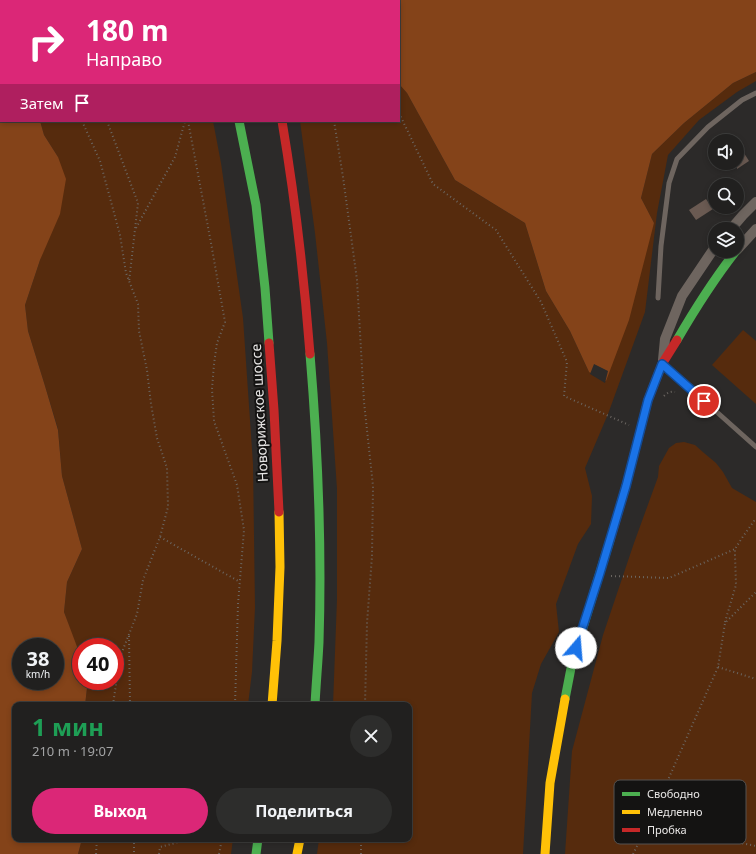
<!DOCTYPE html>
<html lang="ru">
<head>
<meta charset="utf-8">
<style>
	:root { --surface:#21201f; --page:#2d2d2c; --text:#f1f3f6; --muted:#a2a3a4; --line:#3e3e3d; --accent:#db2777 }
	body { margin:0; font-family:"Noto Sans",sans-serif; background:var(--page); color:var(--text); height:100vh; display:flex; flex-direction:column; font-size:15px; white-space:nowrap }
	* { box-sizing:border-box; margin:0 }
	p { font-size:13px; color:var(--muted) }
	.icon { flex:none; width:22px; height:22px; fill:none; stroke:currentColor; stroke-width:2; stroke-linecap:round; stroke-linejoin:round }
	.map { position:relative; flex:1; overflow:hidden }
	.sheet { position:absolute; left:12px; top:702px; width:400px; height:140px; display:flex; flex-direction:column; background:var(--surface); border-radius:8px; box-shadow:0 2px 6px #0003,0 0 0 1px var(--line) }
	.sheet>* { flex:none }
	.banner { position:absolute; left:0px; top:0px; width:400px; height:122px; box-shadow:0 2px 6px #0003,0 0 0 1px var(--line); background:#db2777; color:#fff; overflow:hidden }
	.buttons { position:absolute; left:708px; top:134px; display:grid; gap:8px }
	.buttons a { display:grid; place-items:center; width:36px; height:36px; border-radius:50%; background:var(--surface); box-shadow:0 2px 6px #0003,0 0 0 1px var(--line); font-size:20px }
	.speed { position:absolute; left:12px; top:638px; display:flex; gap:8px; font-size:20px; font-weight:700; text-align:center }
	.speed>* { display:grid; place-content:center; width:52px; height:52px; border-radius:50%; background:var(--surface); box-shadow:0 2px 6px #0003,0 0 0 1px var(--line); line-height:1 }
	.speed small { font-size:10px; font-weight:400 }
	.speed .limit { border:6px solid #d22; background:#fff; color:#111 }
	.pin { position:absolute; display:grid; place-items:center; width:34px; height:34px; color:#fff; margin:-17px; border:2px solid #fff; border-radius:50%; box-shadow:0 1px 4px #0007 }
	.me { position:absolute; width:44px; margin:-22px; rotate:18deg; stroke-linejoin:round; filter:drop-shadow(0 0 3px #0008) }
	.turn { display:flex; align-items:center; gap:14px; height:84px; padding:0 20px; font-size:18px }
	.turn .icon { width:52px; height:52px; stroke-width:2.5 }
	.turn b { display:block; font-size:28px; line-height:34px }
	.then { display:flex; align-items:center; height:38px; padding:0 20px; background:#0003; gap:8px; font-size:15px }
	.round { display:grid; place-items:center; flex:none; width:42px; height:42px; border-radius:21px; background:var(--page) }
	.head { display:flex; align-items:center; justify-content:space-between; height:68px; padding:0 20px }
	h1 { font-size:24px; font-weight:700; line-height:30px; color:#1e9e55 }
	.cta { display:flex; gap:8px; margin-top:auto; padding:8px 20px }
	.cta a { flex:1; height:46px; border-radius:24px; background:var(--accent); color:#fff; font-size:16px; font-weight:700; line-height:46px; text-align:center }
	.cta a+a { background:var(--page); color:var(--text) }
	.map>svg:first-child { display:block }
	.green { fill:#562b0d }
	.water { fill:#844319; fill-rule:evenodd }
	.pier { fill:#2c2a29 }
	.building { fill:#6a5a52 }
	.lines { fill:none; stroke-linecap:round; stroke-linejoin:round }
	.path { stroke:#6b6661; stroke-width:2; stroke-dasharray:1 3; stroke-linecap:butt }
	.lane { stroke:#6e655f; stroke-width:5 }
	.street { stroke:#6e655f; stroke-width:10 }
	.fast { stroke:#4caf50; stroke-width:9 }
	.slow { stroke:#ffc107; stroke-width:9 }
	.jam { stroke:#c62828; stroke-width:9 }
	.route-casing { stroke:#114b97; stroke-width:10 }
	.route { stroke:#1a73e8; stroke-width:7 }
	.labels { text-anchor:middle; dominant-baseline:central; stroke-width:4; stroke-linejoin:round; paint-order:stroke }
	.street-label { font-size:14px; fill:#e8e6e5; stroke:#141312 }
	.key { fill:#141312; stroke:#545251; stroke-width:1 }
	.key-label { font-size:11px; fill:#e8e6e5 }
</style>
</head>
<body>
<div class="map">
<svg width="756" height="854" viewBox="0 0 756 854">
	<rect width="100%" height="100%" fill="#2c2a29"/>
	<!-- green -->
	<g class="green">
		<path d="M5,0H191V1H6Z"/>
		<path d="M756,72V81L737,92L699,120L668,155L657,213L645,312L608,414L585,468L592,496L591,524L578,544L556,604L559,632L541,664L532,693L523,854H317L319,839H409V705H333L337,599V489L327,343L315,233L300,121H399V84L407,93L455,180L525,223L546,291L570,331L589,372L654,223L641,198L652,154L684,123L733,83Z"/>
		<path d="M40,121H213L221,163L243,318L253,464L255,607L252,672L248,705H85L87,688L85,681H115V647H81V663L78,652L64,612L67,582L82,549L62,476L58,429L45,386L28,331L25,305L40,260L58,157L44,135Z"/>
		<path d="M743,330L756,341V404L712,365Z"/>
		<path d="M684,442L695,445L704,453L716,463L723,472L732,488L756,502V854H565L572,751L603,635L634,543L658,477L659,466L669,448L676,443Z"/>
		<path d="M82,839H233L231,854H78Z"/>
	</g>
	<!-- water -->
	<g class="water">
		<path d="M0,0H5L6,1H1V121H40L44,135L58,157L66,179L60,214L40,260L25,305L28,331L45,386L58,430L62,476L82,549L67,582L64,612L79,652L81,663V681H85L87,688L85,705H15V839H82L78,854H0ZM21,647H55V681H21Z"/>
		<path d="M337,0H756V72L733,83L684,123L652,154L641,198L654,223L629,320L606,381L589,372L570,331L546,291L525,223L455,180L407,93L399,84V1H338Z"/>
	</g>
	<!-- pier -->
	<path class="pier" d="M594,364L608,371L605,383L590,374Z"/>
	<!-- building -->
	<g class="building">
		<path d="M737,142L749,161L737,169Z"/>
		<path d="M706,199L713,209L696,220L689,210Z"/>
	</g>
	<g class="lines">
		<!-- path -->
		<g class="path">
			<path d="M44,0L45,1"/>
			<path d="M78,0V1"/>
			<path d="M169,0V1"/>
			<path d="M306,0V1"/>
			<path d="M399,113L433,184L496,230L541,302L567,362L564,396L629,425"/>
			<path d="M82,121L100,161L120,235L126,273L138,304L139,331L147,370L151,404L157,438L167,468L168,507L160,537L143,580L137,614L122,652L117,677L113,705"/>
			<path d="M107,121L138,203L129,282"/>
			<path d="M188,121L211,243L225,322L217,343L214,364L212,389L214,421L237,485L244,530L238,604L235,705"/>
			<path d="M334,121L343,177L357,280L364,402L373,486L372,556L367,623L365,705"/>
			<path d="M136,228L175,157L185,121"/>
			<path d="M664,396C667,393 670,391 675,392"/>
			<path d="M160,537L240,582"/>
			<path d="M611,576L669,578L735,549"/>
			<path d="M725,622L736,585L735,555V549L742,538L754,521H756"/>
			<path d="M129,636L130,705"/>
			<path d="M718,667L756,679"/>
			<path d="M648,825L756,846"/>
			<path d="M134,839V854"/>
			<path d="M96,854L97,839"/>
			<path d="M159,854L160,847L190,839"/>
			<path d="M219,854L222,839"/>
			<path d="M361,854V839"/>
			<path d="M633,854L648,825L718,667L725,623L756,592"/>
		</g>
		<!-- lane -->
		<g class="lane">
			<path d="M658,298L661,246L669,183L677,159L708,127L742,100L756,93"/>
			<path d="M663,364L756,447"/>
		</g>
		<!-- street -->
		<g class="street">
			<path d="M731,229L743,215L756,202"/>
			<path d="M737,250L756,229"/>
			<path d="M663,360L665,339L682,296L715,247"/>
		</g>
		<!-- fast -->
		<g class="fast">
			<path d="M213,0L214,1"/>
			<path d="M257,0L258,1"/>
			<path d="M239,121L256,205L265,288L269,343"/>
			<path d="M677,340C695,309 714,279 736,251"/>
			<path d="M310,354C318,450 322,546 319,642C318,663 316,684 315,705"/>
			<path d="M565,699L572,663L610,540"/>
			<path d="M256,854L258,839"/>
		</g>
		<!-- slow -->
		<g class="slow">
			<path d="M272,705L277,641L280,567L279,512"/>
			<path d="M297,854L300,839"/>
			<path d="M545,854L550,783L565,699"/>
		</g>
		<!-- jam -->
		<g class="jam">
			<path d="M282,121C295,198 304,276 310,354"/>
			<path d="M269,343L274,410L279,512"/>
			<path d="M610,540L626,486L648,400L662,364L677,340"/>
		</g>
	</g>
	<g class="lines">
		<defs>
			<path id="route" d="M576,648L600,573L626,486L648,400L662,364L704,401"/>
		</defs>
		<!-- route casing -->
		<use href="#route" class="route-casing"/>
		<!-- route -->
		<use href="#route" class="route"/>
	</g>
	<g class="labels">
		<!-- street labels -->
		<g class="street-label">
			<text transform="translate(259 413) rotate(-93)">Новорижское шоссе</text>
		</g>
	</g>
	<!-- legend -->
	<rect x="614" y="780" width="132" height="64" rx="6" class="key"/>
	<rect x="622" y="792" width="18" height="4" fill="#4caf50"/>
	<rect x="622" y="810" width="18" height="4" fill="#ffc107"/>
	<rect x="622" y="828" width="18" height="4" fill="#c62828"/>
	<g class="key-label">
		<text x="647" y="798">Свободно</text>
		<text x="647" y="816">Медленно</text>
		<text x="647" y="834">Пробка</text>
	</g>
</svg>
<div class="buttons">
<a><svg class="icon" aria-label="sound" viewBox="0 0 24 24"><path d="M4 9h4l5-4v14l-5-4H4zM17 9q2 3 0 6"/></svg></a>
<a><svg class="icon" aria-label="search" viewBox="0 0 24 24"><circle cx="10" cy="10" r="6"/><path d="M15 15l6 6"/></svg></a>
<a><svg class="icon" aria-label="layers" viewBox="0 0 24 24"><path d="M12 4l9 5-9 5-9-5zM3 14l9 5 9-5"/></svg></a>
</div>
<div class="speed"><div>38<small>km/h</small></div><div class="limit">40</div></div>
<div class="pin" style="left:704px;top:401px;background:#d93025"><svg class="icon" aria-label="arrive" viewBox="0 0 24 24"><path d="M6 21V4h12l-3 4 3 4H6"/></svg></div>
<svg class="me" style="left:576px;top:648px" viewBox="-20 -20 40 40"><circle r="19" fill="#fff"/><path d="M0-13L10 11 0 6-10 11z" fill="#1a73e8"/></svg>
<div class="banner">
<div class="turn"><svg class="icon" aria-label="right" viewBox="0 0 24 24"><path d="M7 20v-9h11M14 6l5 5-5 5"/></svg><div><b>180 m</b>Направо</div></div>
<div class="then">Затем<svg class="icon" aria-label="arrive" viewBox="0 0 24 24"><path d="M6 21V4h12l-3 4 3 4H6"/></svg></div>
</div>
<section class="sheet">
<div class="head"><div><h1>1 мин</h1><p>210 m · 19:07</p></div><a class="round"><svg class="icon" aria-label="close" viewBox="0 0 24 24"><path d="M6 6l12 12M18 6L6 18"/></svg></a></div>
<div class="cta"><a>Выход</a><a>Поделиться</a></div>
</section>
</div>
</body>
</html>
